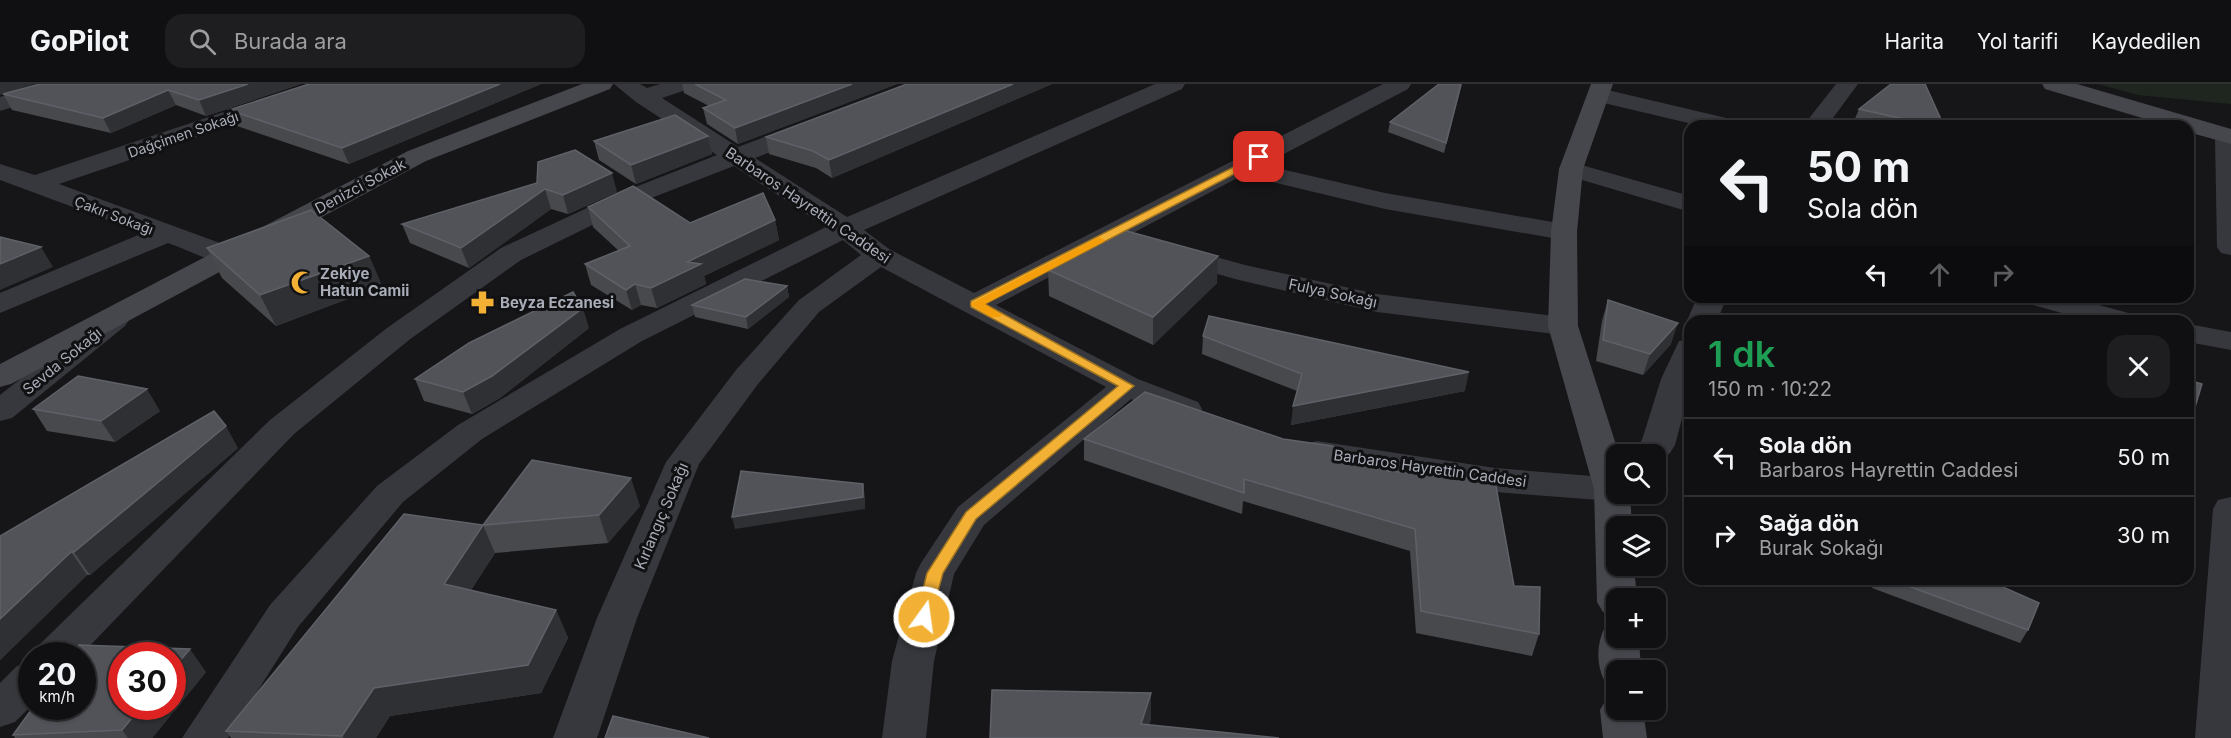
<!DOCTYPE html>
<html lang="tr">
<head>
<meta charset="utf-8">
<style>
	:root { --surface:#101012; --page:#1e1e20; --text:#f1f3f6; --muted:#9c9d9f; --line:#303032 }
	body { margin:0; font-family:Inter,sans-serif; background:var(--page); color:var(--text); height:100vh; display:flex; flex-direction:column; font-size:22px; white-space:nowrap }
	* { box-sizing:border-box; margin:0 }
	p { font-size:20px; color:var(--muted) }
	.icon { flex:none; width:33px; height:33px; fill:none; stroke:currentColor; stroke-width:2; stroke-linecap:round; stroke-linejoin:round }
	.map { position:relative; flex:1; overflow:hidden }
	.drawer { position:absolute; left:1684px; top:231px; width:510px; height:270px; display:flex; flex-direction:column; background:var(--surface); border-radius:18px; box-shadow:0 2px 4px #0004,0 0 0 2px var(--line) }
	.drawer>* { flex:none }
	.hud { position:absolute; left:1684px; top:36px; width:510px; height:183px; border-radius:18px; box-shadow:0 2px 4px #0004,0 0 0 2px var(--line); background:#101012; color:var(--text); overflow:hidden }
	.buttons { position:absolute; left:1606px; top:360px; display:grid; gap:12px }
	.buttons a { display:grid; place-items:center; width:60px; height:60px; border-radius:12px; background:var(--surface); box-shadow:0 2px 4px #0004,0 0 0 2px var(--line); font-size:30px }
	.speed { position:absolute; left:18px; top:558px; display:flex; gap:12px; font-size:30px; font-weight:700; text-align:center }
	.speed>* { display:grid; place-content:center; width:78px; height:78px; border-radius:50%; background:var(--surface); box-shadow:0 2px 4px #0004,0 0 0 2px var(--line); line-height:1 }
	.speed small { font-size:15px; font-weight:400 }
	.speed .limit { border:9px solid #d22; background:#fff; color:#111 }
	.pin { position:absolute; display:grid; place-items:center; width:51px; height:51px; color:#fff; margin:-26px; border-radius:12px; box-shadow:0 3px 9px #0006 }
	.me { position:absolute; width:66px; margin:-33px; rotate:14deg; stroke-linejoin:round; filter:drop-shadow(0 0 4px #0008) }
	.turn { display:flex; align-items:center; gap:21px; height:126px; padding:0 24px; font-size:27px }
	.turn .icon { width:78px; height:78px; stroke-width:2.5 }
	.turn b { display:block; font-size:42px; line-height:51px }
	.lanes { display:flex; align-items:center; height:57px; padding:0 24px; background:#0003; justify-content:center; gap:30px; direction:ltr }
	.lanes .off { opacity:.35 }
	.round { display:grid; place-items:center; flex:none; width:63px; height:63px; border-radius:18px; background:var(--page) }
	.summary { display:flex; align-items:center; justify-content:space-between; height:102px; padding:0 24px }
	h1 { font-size:36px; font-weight:600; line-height:45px; color:#1e9e55 }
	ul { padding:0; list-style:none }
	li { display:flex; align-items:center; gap:18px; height:78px; padding:0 24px; border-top:2px solid var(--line) }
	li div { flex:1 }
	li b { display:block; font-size:22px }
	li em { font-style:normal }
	header { display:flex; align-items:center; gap:36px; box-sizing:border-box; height:84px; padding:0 30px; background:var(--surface); border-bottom:2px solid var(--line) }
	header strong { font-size:28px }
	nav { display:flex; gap:33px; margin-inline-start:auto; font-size:21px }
	.search { width:420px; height:54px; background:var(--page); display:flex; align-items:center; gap:15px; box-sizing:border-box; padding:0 21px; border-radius:18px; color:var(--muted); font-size:22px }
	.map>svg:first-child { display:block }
	.green { fill:#1e261f }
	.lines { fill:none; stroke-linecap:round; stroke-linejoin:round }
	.street { fill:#37383d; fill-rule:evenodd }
	.secondary { fill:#45474d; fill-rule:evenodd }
	.wall { fill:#47494d }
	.shaded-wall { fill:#2f3033 }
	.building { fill:#525359; stroke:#5f6168; stroke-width:1.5 }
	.route { fill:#f2b134; stroke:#9d7322; stroke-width:1.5 }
	.slow { fill:#f59e0b }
	.labels { text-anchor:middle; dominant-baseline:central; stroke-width:6; stroke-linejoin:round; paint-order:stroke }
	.far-street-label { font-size:14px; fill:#a8adb8; stroke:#111113 }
	.street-label { font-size:15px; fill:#a8adb8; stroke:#111113 }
	.poi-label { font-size:15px; font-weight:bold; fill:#a8adb8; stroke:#111113; text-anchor:start }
</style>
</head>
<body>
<header>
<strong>GoPilot</strong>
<div class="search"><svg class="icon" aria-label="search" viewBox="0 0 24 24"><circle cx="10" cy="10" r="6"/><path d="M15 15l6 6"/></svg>Burada ara</div>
<nav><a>Harita</a><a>Yol tarifi</a><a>Kaydedilen</a></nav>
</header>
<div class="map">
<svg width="2231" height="654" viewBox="0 0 2231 654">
	<rect width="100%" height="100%" fill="#161618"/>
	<!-- green -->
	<path class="green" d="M2098,0H2231V20L2138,11Z"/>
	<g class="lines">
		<!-- street -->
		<g class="street">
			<path d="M43,0H78L75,5L0,27V13Z"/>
			<path d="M308,0H341L338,5L59,100L239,166L243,172L239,178C217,183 189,166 168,159L0,229V209L143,149L0,96V80L35,91Z"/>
			<path d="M614,0H640L647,4L660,0H692L689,5L662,14L738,63L802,39L810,37L818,39L822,44L818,49L755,74L847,133L1155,0H1185L1182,5L864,146L889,165L974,209L1383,0H1411L1408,5L1263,81L1385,109L1564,140L1574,142L1577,148L1574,154L1564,156L1385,125L1243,91L996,221L1138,295L1198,318L1202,325L1198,332L1186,335L1174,332L1131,315L984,441L954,490L934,577L926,654H882L892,577L916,489L921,479L958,423L1106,303L881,183L819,228L758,300L699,380L637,534L597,654H553L597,534L666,378L736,286L799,216L861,171L843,156L642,257L482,355L403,418L298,543L228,654H182L270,521L377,402L458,341L620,245L826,143L734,82L633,121L521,176L409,256L294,350L80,572H34L39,561L270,336L387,244L501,164L615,111L717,71L636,18Z"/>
			<path d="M1836,0H1858L1827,42H1803Z"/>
			<path d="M1599,4L1739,37L1743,42H1701L1591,16L1588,11L1591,6Z"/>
			<path d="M2227,45L2231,46V171L2221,169L2217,163L2215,52L2219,47Z"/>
			<path d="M1571,78L1690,112V128L1562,90L1559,85L1562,80Z"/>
			<path d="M1176,162L1245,181L1377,210L1563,233L1574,236L1578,242L1574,248L1563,251L1377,228L1239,196L1166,176L1162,170L1166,164Z"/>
			<path d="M1697,213H1727L1717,237H1690V242L1687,237Z"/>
			<path d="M2021,213H2069L2136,231L2140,237H2091L2026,219Z"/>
			<path d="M114,227L125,230L129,236L125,242L12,334L0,337V311L103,230Z"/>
			<path d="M2188,240L2231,248V266L2188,258Z"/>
			<path d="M1690,255V304L1675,361L1670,369L1656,379V370H1631L1642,356L1661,295L1679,257Z"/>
			<path d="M1317,357L1495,384L1604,393L1617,388V410H1628L1625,413L1612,417L1495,408L1305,376L1300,368L1305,360Z"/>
			<path d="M2231,413V654H2195L2213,425L2218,416Z"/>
			<path d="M32,578V621L15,638L0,643V599L17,582Z"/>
		</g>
		<!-- secondary -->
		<g class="secondary">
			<path d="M582,0H613L610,5L426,77L11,300L0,303V280L408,67Z"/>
			<path d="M1591,0H1613L1583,85L1577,148L1578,242L1619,370H1617V410H1630L1632,442H1617V482H1634L1637,514H1617V533L1603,528L1597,518L1594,405L1548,242L1551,148L1559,85Z"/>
			<path d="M2042,0H2077L2231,45V60L2188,48V42H2169L2045,5Z"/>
			<path d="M1617,539V554H1639L1641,586H1617V601L1605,598C1596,581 1596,560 1605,543Z"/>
			<path d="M1617,610V626H1643L1647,654H1603L1600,626L1607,614Z"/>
		</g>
	</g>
	<!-- wall -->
	<g class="wall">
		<path d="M40,0H301L206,32L176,21L111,49L12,26L3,10Z"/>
		<path d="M541,0L349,80L237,42L229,26Z"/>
		<path d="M682,0H897L738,60L707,40L703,24L709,22L684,9Z"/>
		<path d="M907,0H1052L832,94L816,84L769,70L766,53Z"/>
		<path d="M1439,0H1462L1444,69L1388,48L1390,38Z"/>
		<path d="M1859,25L1944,42H1852Z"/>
		<path d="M708,52L712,70L636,100L599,76L594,57Z"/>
		<path d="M537,99L617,108L568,130L551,125L469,184L410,159L402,140Z"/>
		<path d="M588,123L690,139L775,136L779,156L704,192L706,200L657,224L641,221L632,226L591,201L585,180L619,167L593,143Z"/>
		<path d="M207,164L369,172L382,202L276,242L222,194Z"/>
		<path d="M1048,186L1217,199L1153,261L1049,212Z"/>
		<path d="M787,202L789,213L748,245L695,233L692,221Z"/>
		<path d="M1608,216L1671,260L1643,291L1596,277L1602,237Z"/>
		<path d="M589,244L500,314L472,330L424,317L415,295Z"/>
		<path d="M1203,252L1465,307L1291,341L1297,307L1202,270Z"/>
		<path d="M33,325L160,327L115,358L47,347Z"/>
		<path d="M1084,355H1283L1514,502L1539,550L1532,572L1416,549L1410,467L1243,417L1242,430L1084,376Z"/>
		<path d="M238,364L90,491H87L0,576V452Z"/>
		<path d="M640,422L608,459L495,469L471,506L556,526L568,554L541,609L390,632L376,654H231L226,647L483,441Z"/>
		<path d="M1876,495H1985L2028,546L2020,559L1872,504Z"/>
		<path d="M206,588L152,654H15L13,651Z"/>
	</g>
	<!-- shaded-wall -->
	<g class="shaded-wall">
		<path d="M0,0H35L0,11Z"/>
		<path d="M248,0H301L206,32L199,16Z"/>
		<path d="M500,0H541L349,80L342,64Z"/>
		<path d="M852,0H897L738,60L735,44Z"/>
		<path d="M1013,0H1052L832,94L829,76Z"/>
		<path d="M1461,0H1462L1444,69L1446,59Z"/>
		<path d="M168,6L176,21L111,49L103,34Z"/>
		<path d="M708,52L712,70L636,100L631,81Z"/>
		<path d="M612,89L617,108L568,130L563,111Z"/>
		<path d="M545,105L551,125L469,184L461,164Z"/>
		<path d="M775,136L779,156L704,192L706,200L657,224L651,204L687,178Z"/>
		<path d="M41,163L53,183L0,206V180Z"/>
		<path d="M369,172L382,202L276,242L260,211Z"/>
		<path d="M1218,172L1217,199L1153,261V233Z"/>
		<path d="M635,200L641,221L632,226L626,206Z"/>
		<path d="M787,202L789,213L748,245L746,233Z"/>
		<path d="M583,224L589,244L500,314L472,330L463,308Z"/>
		<path d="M1678,239L1671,260L1643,291L1650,270Z"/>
		<path d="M1469,288L1465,307L1291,341L1293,322Z"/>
		<path d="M147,305L160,327L115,358L101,337Z"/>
		<path d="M226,342L238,364L90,491L74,468Z"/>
		<path d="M631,394L640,422L608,459L599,431Z"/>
		<path d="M863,400L865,413V425L735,445L732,433Z"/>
		<path d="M483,441L495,469L457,528L444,500Z"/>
		<path d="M71,468L87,491L0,576V535Z"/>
		<path d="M556,526L568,554L541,609L390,632L376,654H344L342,652L374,604Z"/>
		<path d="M190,565L206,588L152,654H128L122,646L142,622H172V586Z"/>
		<path d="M1151,609V636L1145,654L1141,640Z"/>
	</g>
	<!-- building -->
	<g class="building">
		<path d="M40,0H248L199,16L168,6L103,34L3,10Z"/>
		<path d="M309,0H500L342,64L229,26Z"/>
		<path d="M695,0H852L735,44L703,24L726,16Z"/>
		<path d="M907,0H1013L829,76L813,67L766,53Z"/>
		<path d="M1439,0H1461L1446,59L1390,38Z"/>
		<path d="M1891,0H1925L1944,42H1935L1859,25Z"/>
		<path d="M675,31L708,52L631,81L594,57Z"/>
		<path d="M575,66L612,89L563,111L545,105L461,164L402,140L537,99L538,78Z"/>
		<path d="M633,102L690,139L763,109L775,136L687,178L701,180L651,204L635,200L626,206L585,180L630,162L588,123Z"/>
		<path d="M311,126L369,172L260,211L207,164Z"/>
		<path d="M1123,146L1218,172L1153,233L1048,186Z"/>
		<path d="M0,153L41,163L0,180Z"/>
		<path d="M745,195L787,202L746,233L692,221Z"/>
		<path d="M573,208L583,224L492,292L463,308L415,295L469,259Z"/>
		<path d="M1608,216L1678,239L1650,270L1603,256Z"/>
		<path d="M1209,232L1469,288L1293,322L1302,290L1203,252Z"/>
		<path d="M78,292L147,305L101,337L33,325Z"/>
		<path d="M2188,296L2202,300L2188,346Z"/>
		<path d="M1145,308L1283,355L1332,362L1388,387L1495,397L1514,502L1540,503L1539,550L1421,527L1415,445L1244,395V409L1084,355Z"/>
		<path d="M214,327L226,342L74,468H71L0,535V452Z"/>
		<path d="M532,376L631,394L599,431L483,441Z"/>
		<path d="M741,387L863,400V413L732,433Z"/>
		<path d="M404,430L483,441L444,500L556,526L528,581L374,604L342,652L226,647Z"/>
		<path d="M1889,495H1985L2039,519L2028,546Z"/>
		<path d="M79,561L190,565L172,586V572H122V622H142L122,646L13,651L34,622H82V572H71Z"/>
		<path d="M992,606L1151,609L1141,640L1279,654H990Z"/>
		<path d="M613,632L709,654H605Z"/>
	</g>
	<!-- route -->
	<path class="route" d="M1259,70L1264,73L1263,75L985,220L1134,302L976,435L943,489L930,537L924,539L918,537L916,533L927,489L966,428L1118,302L971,223V217Z"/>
	<!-- slow -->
	<path class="slow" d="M1099,153L1105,156L1103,158L985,220L1002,231L1000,233H991L970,220Z"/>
	<!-- icons -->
	<defs>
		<symbol id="mosque-bare" viewBox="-9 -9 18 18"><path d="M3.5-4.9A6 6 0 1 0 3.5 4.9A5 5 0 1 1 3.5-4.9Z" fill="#f2b134" stroke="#111113" stroke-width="2.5" paint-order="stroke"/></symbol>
		<symbol id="pharmacy-bare" viewBox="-9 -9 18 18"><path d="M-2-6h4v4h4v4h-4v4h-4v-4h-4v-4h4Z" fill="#f2b134" stroke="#111113" stroke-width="2.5" paint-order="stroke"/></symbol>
	</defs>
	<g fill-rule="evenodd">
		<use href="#mosque-bare" x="286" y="182" width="33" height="33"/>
		<use href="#pharmacy-bare" x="466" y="202" width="33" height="33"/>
	</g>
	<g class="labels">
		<!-- far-street labels -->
		<g class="far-street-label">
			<text transform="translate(183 50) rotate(-19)">Dağçimen Sokağı</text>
			<text transform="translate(114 131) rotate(21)">Çakır Sokağı</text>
		</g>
		<!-- street labels -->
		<g class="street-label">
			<text transform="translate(360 102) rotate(-28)">Denizci Sokak</text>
			<text transform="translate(808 121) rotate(34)">Barbaros Hayrettin Caddesi</text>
			<text transform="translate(1333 209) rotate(12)">Fulya Sokağı</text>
			<text transform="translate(62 277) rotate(-39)">Sevda Sokağı</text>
			<text transform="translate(1430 384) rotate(8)">Barbaros Hayrettin Caddesi</text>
			<text transform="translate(661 432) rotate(-67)">Kırlangıç Sokağı</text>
		</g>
		<!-- poi labels -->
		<g class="poi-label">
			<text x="320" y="189">Zekiye<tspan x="320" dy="17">Hatun Camii</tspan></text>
			<text x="500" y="218">Beyza Eczanesi</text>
		</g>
	</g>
</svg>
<div class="buttons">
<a><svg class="icon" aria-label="search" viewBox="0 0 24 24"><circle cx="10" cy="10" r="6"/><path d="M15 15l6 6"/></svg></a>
<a><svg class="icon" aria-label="layers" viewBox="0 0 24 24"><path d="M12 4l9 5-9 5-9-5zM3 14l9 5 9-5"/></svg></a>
<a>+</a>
<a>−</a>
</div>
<div class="speed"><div>20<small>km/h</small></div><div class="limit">30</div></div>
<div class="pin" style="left:1259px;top:73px;background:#d93025"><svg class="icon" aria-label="arrive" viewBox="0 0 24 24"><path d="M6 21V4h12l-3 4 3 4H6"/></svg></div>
<svg class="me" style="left:924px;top:533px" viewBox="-20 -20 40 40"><circle r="17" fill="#f2b134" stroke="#fff" stroke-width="3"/><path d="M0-11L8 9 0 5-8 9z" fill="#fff"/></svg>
<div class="hud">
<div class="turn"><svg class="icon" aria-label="left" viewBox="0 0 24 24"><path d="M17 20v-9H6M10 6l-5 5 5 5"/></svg><div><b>50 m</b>Sola dön</div></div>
<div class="lanes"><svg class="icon" aria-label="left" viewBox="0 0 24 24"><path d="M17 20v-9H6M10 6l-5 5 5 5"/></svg><svg class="icon off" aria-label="ahead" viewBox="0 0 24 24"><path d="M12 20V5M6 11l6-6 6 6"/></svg><svg class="icon off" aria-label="right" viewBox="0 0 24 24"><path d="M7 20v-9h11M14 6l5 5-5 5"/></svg></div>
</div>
<section class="drawer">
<div class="summary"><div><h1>1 dk</h1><p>150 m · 10:22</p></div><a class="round"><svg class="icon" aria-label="close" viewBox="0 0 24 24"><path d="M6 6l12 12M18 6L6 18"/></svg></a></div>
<ul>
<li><svg class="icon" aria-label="left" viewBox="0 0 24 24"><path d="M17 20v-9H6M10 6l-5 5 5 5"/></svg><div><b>Sola dön</b><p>Barbaros Hayrettin Caddesi</p></div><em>50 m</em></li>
<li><svg class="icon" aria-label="right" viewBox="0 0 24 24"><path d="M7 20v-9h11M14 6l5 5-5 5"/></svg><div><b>Sağa dön</b><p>Burak Sokağı</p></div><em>30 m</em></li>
</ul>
</section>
</div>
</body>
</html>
